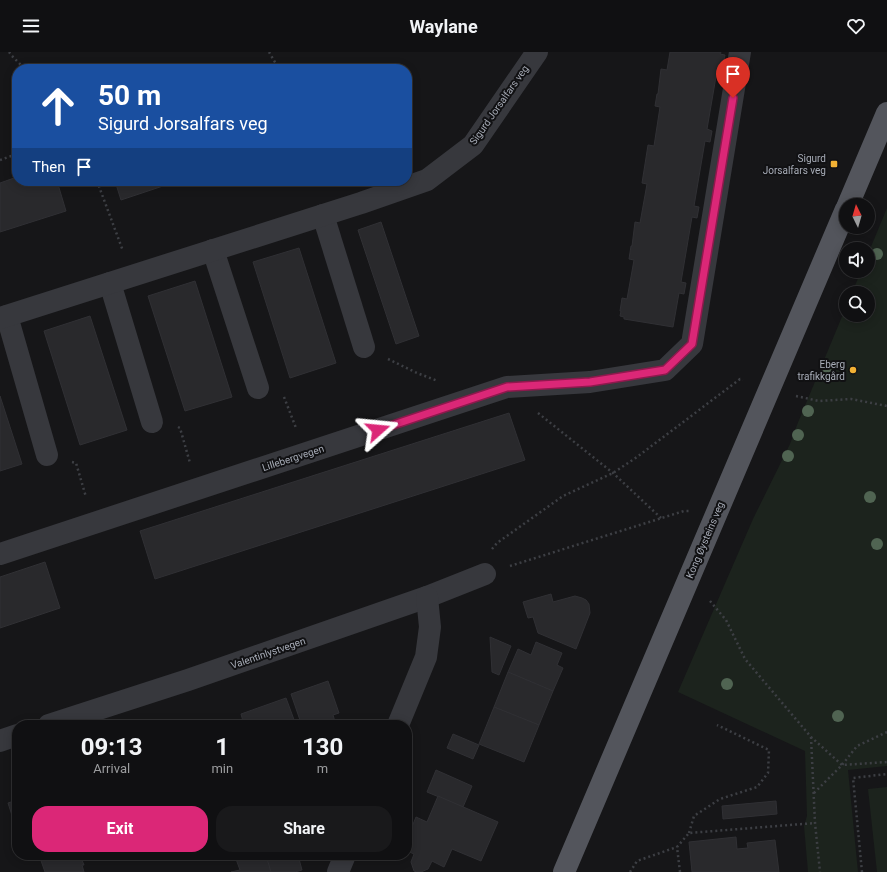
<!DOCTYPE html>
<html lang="en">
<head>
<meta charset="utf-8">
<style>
	:root { --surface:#101012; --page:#19191b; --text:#f1f3f6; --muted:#9c9d9f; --line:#303032; --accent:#db2777 }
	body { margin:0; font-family:Roboto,sans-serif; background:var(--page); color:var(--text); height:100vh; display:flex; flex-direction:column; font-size:15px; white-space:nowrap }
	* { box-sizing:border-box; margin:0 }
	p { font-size:13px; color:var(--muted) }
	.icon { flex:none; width:22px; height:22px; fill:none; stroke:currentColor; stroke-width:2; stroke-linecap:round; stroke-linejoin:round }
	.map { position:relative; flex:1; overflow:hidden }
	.sheet { position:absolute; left:12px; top:668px; width:400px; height:140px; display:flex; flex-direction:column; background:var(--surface); border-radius:16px; box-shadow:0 2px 10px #0003,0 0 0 1px var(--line) }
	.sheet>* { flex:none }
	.hud { position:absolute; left:12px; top:12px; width:400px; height:122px; border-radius:16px; box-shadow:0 2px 10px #0003,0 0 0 1px var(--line); background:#1a4fa0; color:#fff; overflow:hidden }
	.needle { width:26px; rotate:355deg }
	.controls { position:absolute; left:839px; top:146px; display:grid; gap:8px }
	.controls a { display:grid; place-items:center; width:36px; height:36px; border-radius:50%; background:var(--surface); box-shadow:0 2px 10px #0003,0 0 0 1px var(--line); font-size:20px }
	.pin { position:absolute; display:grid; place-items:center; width:34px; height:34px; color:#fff; margin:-41px -17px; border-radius:50% 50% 50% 0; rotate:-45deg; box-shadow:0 0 4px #0007 }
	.pin .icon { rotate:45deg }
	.me { position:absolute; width:44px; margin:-22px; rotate:72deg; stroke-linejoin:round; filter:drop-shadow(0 0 3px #0008) }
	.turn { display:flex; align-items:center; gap:14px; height:84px; padding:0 20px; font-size:18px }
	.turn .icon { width:52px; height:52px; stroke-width:2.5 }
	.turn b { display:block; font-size:28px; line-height:34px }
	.then { display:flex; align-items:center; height:38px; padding:0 20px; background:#0003; gap:8px; font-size:15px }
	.eta { display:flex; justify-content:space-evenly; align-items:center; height:68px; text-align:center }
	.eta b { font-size:24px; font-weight:700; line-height:28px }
	.cta { display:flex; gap:8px; margin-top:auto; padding:8px 20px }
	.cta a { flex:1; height:46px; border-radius:16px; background:var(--accent); color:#fff; font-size:16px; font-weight:700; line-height:46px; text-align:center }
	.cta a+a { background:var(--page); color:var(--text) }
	header { display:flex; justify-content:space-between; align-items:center; height:52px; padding:0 20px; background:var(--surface); font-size:18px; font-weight:700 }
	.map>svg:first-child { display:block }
	.green { fill:#1c231d }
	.building { fill:#29292c; stroke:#303034 }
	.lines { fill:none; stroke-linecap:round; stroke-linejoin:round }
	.path { stroke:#3d3f44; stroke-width:2.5; stroke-dasharray:2 3; stroke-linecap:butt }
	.minor { stroke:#37383d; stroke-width:22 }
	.major { stroke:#53555c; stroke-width:22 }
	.tree { fill:#506452 }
	.route-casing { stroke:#8e194d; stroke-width:10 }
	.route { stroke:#db2777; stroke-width:7 }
	.poi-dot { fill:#f2b134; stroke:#111113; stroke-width:1.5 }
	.labels { text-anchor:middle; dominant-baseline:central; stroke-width:4; stroke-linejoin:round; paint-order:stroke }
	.street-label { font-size:10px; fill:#a8adb8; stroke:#111113 }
	.poi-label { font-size:10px; fill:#a8adb8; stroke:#111113; text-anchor:end }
</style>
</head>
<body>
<header><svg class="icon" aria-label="menu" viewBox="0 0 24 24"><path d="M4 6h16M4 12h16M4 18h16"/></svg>Waylane<svg class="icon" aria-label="heart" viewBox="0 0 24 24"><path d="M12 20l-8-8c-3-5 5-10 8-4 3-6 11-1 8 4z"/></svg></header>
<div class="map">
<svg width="887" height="820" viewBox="0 0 887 820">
	<rect width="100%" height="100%" fill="#161618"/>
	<!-- green -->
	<g class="green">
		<path d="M887,156V714L848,718L858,820H808L804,774L807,764L805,699L678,640L753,467L790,392L797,373L846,255V263H868V241H852L861,219H868V202Z"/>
		<path d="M887,735V820H877L868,737Z"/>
	</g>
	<!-- building -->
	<g class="building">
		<path d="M670,0H721L720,2L725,3L723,14L718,13L707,77L712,79L710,90L705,89L694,154L699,155L697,166L692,165L681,230L686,231L684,242L679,241L673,275L624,267V265L620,264L621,259H620L622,246L627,247L634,208L629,207L631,194H632L635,170L640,171L647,132L642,131L648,93L654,94L660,55L655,54L657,42H658L661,17L667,18Z"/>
		<path d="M17,125V129H57L66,159L0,180V131Z"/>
		<path d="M115,129H178L121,148Z"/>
		<path d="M381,170L419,284L396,292L358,178Z"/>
		<path d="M299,196L336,311L290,326L253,210Z"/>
		<path d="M195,229L232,345L185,359L148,244Z"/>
		<path d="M90,264L127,378L80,393L44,279Z"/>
		<path d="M0,344L22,412L0,419Z"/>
		<path d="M509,361L525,408L155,527L140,479Z"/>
		<path d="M45,510L60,556L0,576V525Z"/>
		<path d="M551,542L553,550L575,544L582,546L586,548L589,552L590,561L576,597L538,581L533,565L528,566L523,550Z"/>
		<path d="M490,585L511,594L499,623L492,620Z"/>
		<path d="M536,590L562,601L557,613L563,616L553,639L508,620L518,597L531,603Z"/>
		<path d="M508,620L553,639L539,673L494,655Z"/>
		<path d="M328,629L339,661L333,663L336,673H296L301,671L291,642Z"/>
		<path d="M286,646L296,673H244L241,662Z"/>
		<path d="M494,655L539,673L524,710L479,692Z"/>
		<path d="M453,682L479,693L473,707L447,696Z"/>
		<path d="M436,718L472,734L463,755L427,740Z"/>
		<path d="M438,744L498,770L481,809L452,797L444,815L432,809L428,817L421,820H417L414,819L411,810L414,802L407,799V787L416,765L427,770Z"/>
		<path d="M17,748V779L8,751Z"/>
		<path d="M776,749L777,762L723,767L722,754Z"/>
		<path d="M736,785L737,797L748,796L747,791L775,788L779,820H692L689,790Z"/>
		<path d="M39,803H80L84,813H82L84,820H45Z"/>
		<path d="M250,803H266L271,820H231L240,818L236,807Z"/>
		<path d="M266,803H298L302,818L295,820H271Z"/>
	</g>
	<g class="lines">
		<!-- path -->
		<g class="path">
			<path d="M9,0L12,4L25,17"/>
			<path d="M269,0L279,17"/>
			<path d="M0,108L17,102"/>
			<path d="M97,129L123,199"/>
			<path d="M388,307L417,321L438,329"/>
			<path d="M796,344L819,349L851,347L887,354"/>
			<path d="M284,345L296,376"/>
			<path d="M538,361L613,421L661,466"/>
			<path d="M178,375L180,376L190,411"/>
			<path d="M72,410L76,411L86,445"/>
			<path d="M492,497L497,491L563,444L613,421L637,405L740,327L743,328"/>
			<path d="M510,514L684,459H689"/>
			<path d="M710,549L726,568L745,607L811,685L842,713L887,710"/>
			<path d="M811,685L815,771L820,820"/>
			<path d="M814,741L842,713L857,694L887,680"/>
			<path d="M689,781L694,764L720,747L757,735L768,721L769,698L717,673"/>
			<path d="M630,820L637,809L677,795"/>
			<path d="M680,820L677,795L689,781L815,771"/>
			<path d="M862,820L853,726L887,722"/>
		</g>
		<!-- minor -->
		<g class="minor">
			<path d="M323,163L364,295"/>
			<path d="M213,198L258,336"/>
			<path d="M110,231L152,370"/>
			<path d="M7,264L47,403"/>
			<path d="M0,266L361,151L427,128L473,93L537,0"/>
			<path d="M0,502L507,335L590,330L665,318L692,292L740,0"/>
			<path d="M49,673L188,628L427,545L485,522"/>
			<path d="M398,673L426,605L430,575L427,545"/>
			<path d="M0,689L17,683"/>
			<path d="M338,820L345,803"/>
		</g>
		<!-- major -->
		<g class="major">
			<path d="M848,153L887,61"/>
			<path d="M564,820L846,157"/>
		</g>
	</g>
	<!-- trees -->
	<g class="tree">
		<circle cx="877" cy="202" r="6"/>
		<circle cx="826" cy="316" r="6"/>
		<circle cx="808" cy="359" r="6"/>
		<circle cx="798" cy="383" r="6"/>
		<circle cx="788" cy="404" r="6"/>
		<circle cx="870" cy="445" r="6"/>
		<circle cx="877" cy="492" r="6"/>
		<circle cx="727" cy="632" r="6"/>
		<circle cx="838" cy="664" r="6"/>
	</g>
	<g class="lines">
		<defs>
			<path id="route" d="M378,378L507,335L590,330L665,318L692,292L733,46"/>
		</defs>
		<!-- route casing -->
		<use href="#route" class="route-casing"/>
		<!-- route -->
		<use href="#route" class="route"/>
	</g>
	<!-- markers -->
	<g class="poi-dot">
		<rect x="830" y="108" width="8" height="8" rx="2"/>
		<circle cx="853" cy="318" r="4"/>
	</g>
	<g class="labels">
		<!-- street labels -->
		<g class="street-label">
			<text transform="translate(499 53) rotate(-55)">Sigurd Jorsalfars veg</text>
			<text transform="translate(293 406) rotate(-18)">Lillebergvegen</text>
			<text transform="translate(705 488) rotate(-67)">Kong Øysteins veg</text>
			<text transform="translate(268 601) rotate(-19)">Valentinlystvegen</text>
		</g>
		<!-- poi labels -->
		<g class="poi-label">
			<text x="826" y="106">Sigurd<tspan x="826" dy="12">Jorsalfars veg</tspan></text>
			<text x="845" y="312">Eberg<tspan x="845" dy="12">trafikkgård</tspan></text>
		</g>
	</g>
</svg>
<div class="controls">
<a><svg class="needle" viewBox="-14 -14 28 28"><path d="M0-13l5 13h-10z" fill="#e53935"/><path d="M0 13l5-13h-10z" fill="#9c9d9f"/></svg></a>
<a><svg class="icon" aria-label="sound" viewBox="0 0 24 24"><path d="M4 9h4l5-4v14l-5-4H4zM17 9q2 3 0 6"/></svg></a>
<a><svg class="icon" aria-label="search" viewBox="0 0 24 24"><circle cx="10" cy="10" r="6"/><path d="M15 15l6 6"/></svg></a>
</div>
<div class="pin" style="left:733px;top:46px;background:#d93025"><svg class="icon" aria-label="arrive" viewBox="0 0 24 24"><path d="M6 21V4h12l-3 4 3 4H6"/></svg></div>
<svg class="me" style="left:378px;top:378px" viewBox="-20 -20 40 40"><path d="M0-17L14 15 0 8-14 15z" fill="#db2777" stroke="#fff" stroke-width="4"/></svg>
<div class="hud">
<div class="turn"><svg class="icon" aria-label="ahead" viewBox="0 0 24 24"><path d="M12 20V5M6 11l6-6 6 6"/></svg><div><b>50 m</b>Sigurd Jorsalfars veg</div></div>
<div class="then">Then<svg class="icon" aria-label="arrive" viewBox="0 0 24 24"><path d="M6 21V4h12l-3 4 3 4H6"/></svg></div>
</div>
<section class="sheet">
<div class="eta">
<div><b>09:13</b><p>Arrival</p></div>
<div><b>1</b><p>min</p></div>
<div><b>130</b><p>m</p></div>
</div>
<div class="cta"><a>Exit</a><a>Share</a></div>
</section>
</div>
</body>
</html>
